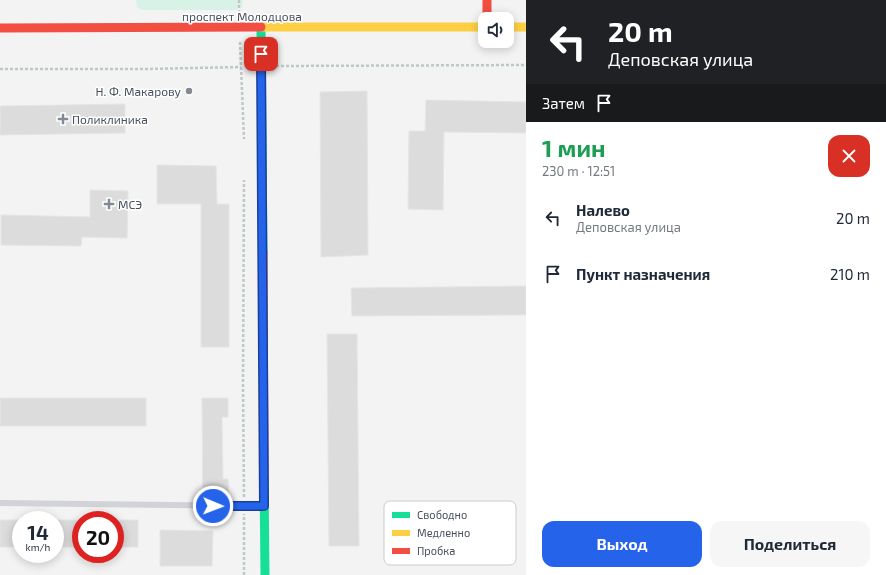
<!DOCTYPE html>
<html lang="ru">
<head>
<meta charset="utf-8">
<style>
	:root { --surface:#fff; --page:#f6f6f7; --text:#1f2937; --muted:#747a83; --accent:#2563eb }
	body { margin:0; font-family:"Exo 2",sans-serif; background:var(--page); color:var(--text); height:100vh; display:flex; flex-direction:column; font-size:15px; white-space:nowrap }
	* { box-sizing:border-box; margin:0 }
	p { font-size:13px; color:var(--muted) }
	.icon { flex:none; width:22px; height:22px; fill:none; stroke:currentColor; stroke-width:2; stroke-linecap:round; stroke-linejoin:round }
	.map { position:relative; flex:1; overflow:hidden }
	.panel { display:flex; flex-direction:column; background:var(--surface); width:360px }
	.panel>* { flex:none }
	.top-card { background:#202124; color:#fff; overflow:hidden }
	.tools { position:absolute; left:478px; top:12px; display:grid; gap:8px }
	.tools a { display:grid; place-items:center; width:36px; height:36px; border-radius:8px; background:var(--surface); box-shadow:0 2px 10px #0003; font-size:20px }
	.speed { position:absolute; left:12px; top:511px; display:flex; gap:8px; font-size:20px; font-weight:700; text-align:center }
	.speed>* { display:grid; place-content:center; width:52px; height:52px; border-radius:50%; background:var(--surface); box-shadow:0 2px 10px #0003; line-height:1 }
	.speed small { font-size:10px; font-weight:400 }
	.speed .limit { border:6px solid #d22; background:#fff; color:#111 }
	.pin { position:absolute; display:grid; place-items:center; width:34px; height:34px; color:#fff; margin:-17px; border-radius:8px; box-shadow:0 2px 6px #0006 }
	.me { position:absolute; width:44px; margin:-22px; rotate:91deg; stroke-linejoin:round; filter:drop-shadow(0 0 3px #0008) }
	.turn { display:flex; align-items:center; gap:14px; height:84px; padding:0 16px; font-size:18px }
	.turn .icon { width:52px; height:52px; stroke-width:2.5 }
	.turn b { display:block; font-size:28px; line-height:34px }
	.then { display:flex; align-items:center; height:38px; padding:0 16px; background:#0003; gap:8px; font-size:15px }
	.round { display:grid; place-items:center; flex:none; width:42px; height:42px; border-radius:12px; background:var(--page) }
	.summary { display:flex; align-items:center; justify-content:space-between; height:68px; padding:0 16px }
	h1 { font-size:24px; font-weight:700; line-height:30px; color:#1e9e55 }
	.primary-button { display:flex; gap:8px; margin-top:auto; padding:8px 16px }
	.primary-button a { flex:1; height:46px; border-radius:12px; background:var(--accent); color:#fff; font-size:16px; font-weight:700; line-height:46px; text-align:center }
	.primary-button a+a { background:var(--page); color:var(--text) }
	ul { padding:0; list-style:none }
	li { display:flex; align-items:center; gap:12px; height:56px; padding:0 16px }
	li div { flex:1 }
	li b { display:block; font-size:15px }
	li em { font-style:normal }
	main { display:flex; flex:1; min-height:0 }
	.map>svg:first-child { display:block }
	.green { fill:#d8f2e7 }
	.building { fill:#dcdcdd; stroke:#e4e5e6 }
	.lines { fill:none; stroke-linecap:round; stroke-linejoin:round }
	.path { stroke:#bdc8c7; stroke-width:2.5; stroke-dasharray:3 2; stroke-linecap:butt }
	.lane { stroke:#d1d3d6; stroke-width:6 }
	.fast { stroke:#16e098; stroke-width:9 }
	.slow { stroke:#ffcf43; stroke-width:9 }
	.jam { stroke:#f24e42; stroke-width:9 }
	.route-casing { stroke:#184099; stroke-width:10 }
	.route { stroke:#2563eb; stroke-width:7 }
	.poi-dot { fill:#848a93; stroke:#fff; stroke-width:1.5 }
	.labels { text-anchor:middle; dominant-baseline:central; stroke-width:3; stroke-linejoin:round; paint-order:stroke }
	.street-label { font-size:12px; fill:#495160; stroke:#fff }
	.poi-label { font-size:12px; fill:#495160; stroke:#fff; text-anchor:start }
	.key { fill:#fff; stroke:#c8cbcf; stroke-width:1 }
	.key-label { font-size:11px; fill:#495160 }
</style>
</head>
<body>
<main>
<div class="map">
<svg width="526" height="575" viewBox="0 0 526 575">
	<rect width="100%" height="100%" fill="#f3f3f3"/>
	<!-- green -->
	<path class="green" d="M136,0H243L242,7L235,10H142L137,7Z"/>
	<!-- building -->
	<g class="building">
		<path d="M367,91L368,255L321,257L320,92Z"/>
		<path d="M426,100L526,102V133L444,132L443,210L408,209L409,131H425Z"/>
		<path d="M125,104V133L0,135V106Z"/>
		<path d="M157,165L216,166L217,204H229V347H201V204H157Z"/>
		<path d="M90,190L128,191L127,238L82,237L81,246L1,245V215L90,217Z"/>
		<path d="M526,286V315L352,316L351,288Z"/>
		<path d="M327,334H357L359,546H329Z"/>
		<rect x="0" y="398" width="146" height="28"/>
		<path d="M202,398H228V417H222L223,479H228L229,500H203Z"/>
		<rect x="0" y="520" width="21" height="27"/>
		<rect x="55" y="520" width="26" height="27"/>
		<rect x="115" y="520" width="23" height="27"/>
		<path d="M160,530L213,531L212,566H160Z"/>
	</g>
	<g class="lines">
		<!-- path -->
		<g class="path">
			<path d="M239,0V11"/>
			<path d="M240,42L244,139"/>
			<path d="M276,66L526,65"/>
			<path d="M0,69H147L241,67"/>
			<path d="M244,497L243,383L244,180"/>
			<path d="M244,575V514"/>
		</g>
		<!-- lane -->
		<path class="lane" d="M0,503L262,506"/>
		<!-- fast -->
		<g class="fast">
			<path d="M261,28L263,252"/>
			<path d="M264,478L265,575"/>
		</g>
		<!-- slow -->
		<g class="slow">
			<path d="M261,27H485"/>
			<path d="M507,27H526"/>
		</g>
		<!-- jam -->
		<g class="jam">
			<path d="M487,0V19"/>
			<path d="M0,28L261,27"/>
			<path d="M263,252L264,478"/>
		</g>
	</g>
	<g class="lines">
		<defs>
			<path id="route" d="M213,506H264L261,54"/>
		</defs>
		<!-- route casing -->
		<use href="#route" class="route-casing"/>
		<!-- route -->
		<use href="#route" class="route"/>
	</g>
	<!-- markers -->
	<g class="poi-dot">
		<circle cx="189" cy="91" r="4"/>
		<path d="M61 113h4v4h4v4h-4v4h-4v-4h-4v-4h4z"/>
		<path d="M107 198h4v4h4v4h-4v4h-4v-4h-4v-4h4z"/>
	</g>
	<g class="labels">
		<!-- street labels -->
		<g class="street-label">
			<text x="242" y="16">проспект Молодцова</text>
		</g>
		<!-- poi labels -->
		<g class="poi-label">
			<text x="181" y="91" text-anchor="end">Н. Ф. Макарову</text>
			<text x="72" y="119">Поликлиника</text>
			<text x="118" y="204">МСЭ</text>
		</g>
	</g>
	<!-- legend -->
	<rect x="384" y="501" width="132" height="64" rx="6" class="key"/>
	<rect x="392" y="512" width="18" height="6" fill="#16e098"/>
	<rect x="392" y="530" width="18" height="6" fill="#ffcf43"/>
	<rect x="392" y="548" width="18" height="6" fill="#f24e42"/>
	<g class="key-label">
		<text x="417" y="519">Свободно</text>
		<text x="417" y="537">Медленно</text>
		<text x="417" y="555">Пробка</text>
	</g>
</svg>
<div class="tools">
<a><svg class="icon" aria-label="sound" viewBox="0 0 24 24"><path d="M4 9h4l5-4v14l-5-4H4zM17 9q2 3 0 6"/></svg></a>
</div>
<div class="speed"><div>14<small>km/h</small></div><div class="limit">20</div></div>
<div class="pin" style="left:261px;top:54px;background:#d93025"><svg class="icon" aria-label="arrive" viewBox="0 0 24 24"><path d="M6 21V4h12l-3 4 3 4H6"/></svg></div>
<svg class="me" style="left:213px;top:506px" viewBox="-20 -20 40 40"><circle r="17" fill="#2563eb" stroke="#fff" stroke-width="3"/><path d="M0-11L8 9 0 5-8 9z" fill="#fff"/></svg>
</div>
<section class="panel">
<div class="top-card">
<div class="turn"><svg class="icon" aria-label="left" viewBox="0 0 24 24"><path d="M17 20v-9H6M10 6l-5 5 5 5"/></svg><div><b>20 m</b>Деповская улица</div></div>
<div class="then">Затем<svg class="icon" aria-label="arrive" viewBox="0 0 24 24"><path d="M6 21V4h12l-3 4 3 4H6"/></svg></div>
</div>
<div class="summary"><div><h1>1 мин</h1><p>230 m · 12:51</p></div><a class="round" style="background:#d93025;color:#fff"><svg class="icon" aria-label="close" viewBox="0 0 24 24"><path d="M6 6l12 12M18 6L6 18"/></svg></a></div>
<ul>
<li><svg class="icon" aria-label="left" viewBox="0 0 24 24"><path d="M17 20v-9H6M10 6l-5 5 5 5"/></svg><div><b>Налево</b><p>Деповская улица</p></div><em>20 m</em></li>
<li><svg class="icon" aria-label="arrive" viewBox="0 0 24 24"><path d="M6 21V4h12l-3 4 3 4H6"/></svg><div><b>Пункт назначения</b></div><em>210 m</em></li>
</ul>
<div class="primary-button"><a>Выход</a><a>Поделиться</a></div>
</section>
</main>
</body>
</html>
